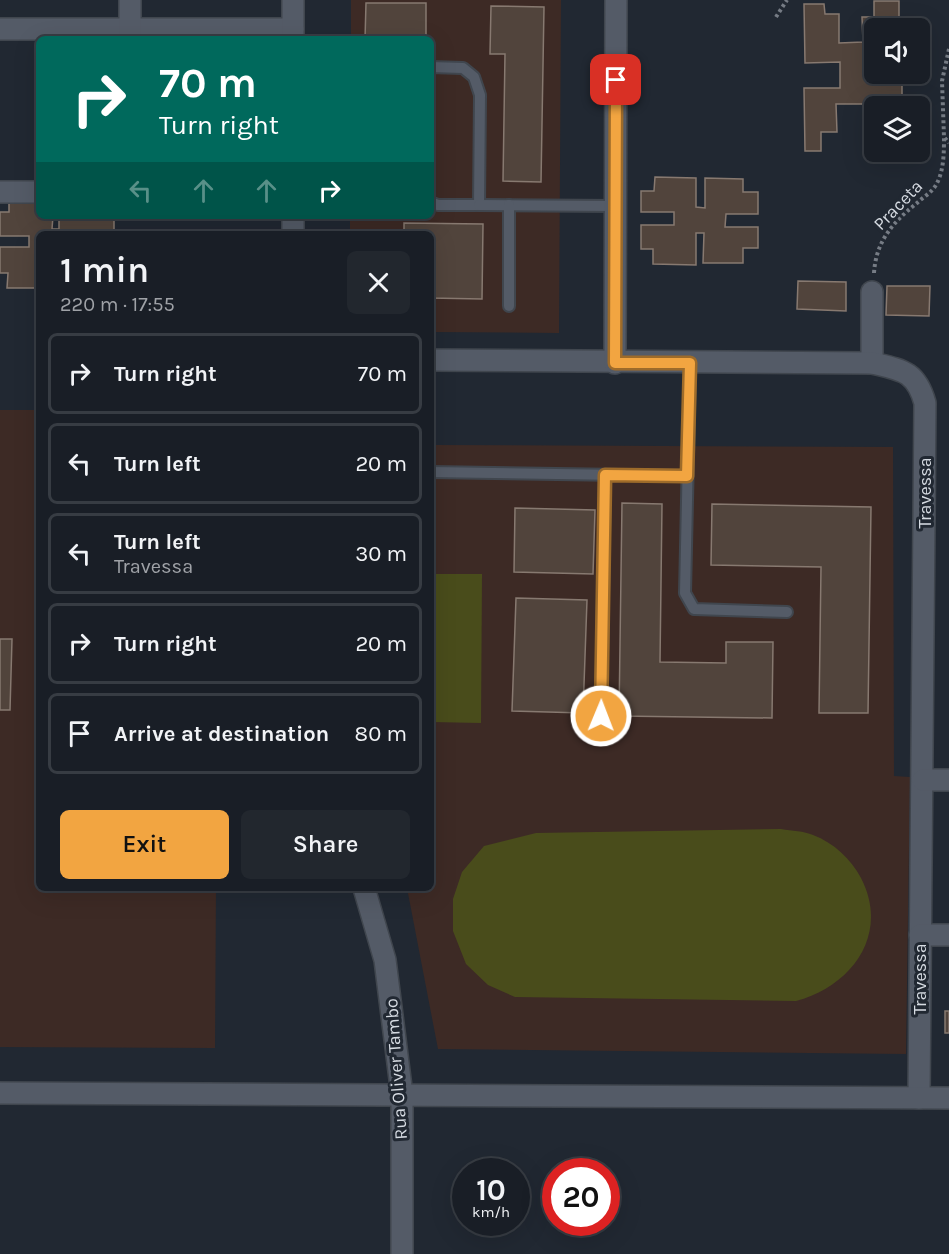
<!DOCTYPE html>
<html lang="en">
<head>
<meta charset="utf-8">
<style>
	:root { --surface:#191e26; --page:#22272e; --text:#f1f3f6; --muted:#9fa2a7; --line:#373c43; --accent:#f2a541 }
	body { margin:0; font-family:Karla,sans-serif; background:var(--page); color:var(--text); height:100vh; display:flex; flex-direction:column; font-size:22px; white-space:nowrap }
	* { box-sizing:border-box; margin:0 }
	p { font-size:20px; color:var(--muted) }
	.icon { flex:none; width:33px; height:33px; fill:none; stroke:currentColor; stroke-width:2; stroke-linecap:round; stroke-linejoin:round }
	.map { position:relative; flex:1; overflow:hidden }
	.details { position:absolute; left:36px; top:231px; width:398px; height:660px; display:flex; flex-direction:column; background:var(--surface); border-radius:9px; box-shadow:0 6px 24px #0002,0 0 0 2px var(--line) }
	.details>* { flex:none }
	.banner { position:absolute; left:36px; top:36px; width:398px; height:183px; border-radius:9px; box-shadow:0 6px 24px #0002,0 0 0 2px var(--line); background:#00695c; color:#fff; overflow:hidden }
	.buttons { position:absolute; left:864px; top:18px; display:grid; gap:12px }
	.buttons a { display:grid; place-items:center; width:66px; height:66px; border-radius:9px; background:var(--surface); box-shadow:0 6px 24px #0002,0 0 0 2px var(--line); font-size:30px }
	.speed { position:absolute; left:452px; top:1158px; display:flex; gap:12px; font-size:30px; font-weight:700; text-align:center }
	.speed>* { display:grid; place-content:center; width:78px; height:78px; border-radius:50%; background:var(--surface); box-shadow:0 6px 24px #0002,0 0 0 2px var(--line); line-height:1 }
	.speed small { font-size:15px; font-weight:400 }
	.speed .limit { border:9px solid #d22; background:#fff; color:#111 }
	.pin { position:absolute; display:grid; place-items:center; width:51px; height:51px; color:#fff; margin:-26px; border-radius:12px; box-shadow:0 3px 9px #0006 }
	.me { position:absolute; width:66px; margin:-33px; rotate:1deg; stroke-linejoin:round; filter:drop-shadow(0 0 4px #0008) }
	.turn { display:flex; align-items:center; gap:21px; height:126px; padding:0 24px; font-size:27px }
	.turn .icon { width:78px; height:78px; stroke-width:2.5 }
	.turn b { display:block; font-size:42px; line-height:51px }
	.lanes { display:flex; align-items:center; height:57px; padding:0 24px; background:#0003; justify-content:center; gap:30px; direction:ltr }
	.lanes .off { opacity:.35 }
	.round { display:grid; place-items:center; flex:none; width:63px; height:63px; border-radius:9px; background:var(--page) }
	.summary { display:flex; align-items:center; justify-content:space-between; height:102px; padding:0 24px }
	h1 { font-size:36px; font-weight:600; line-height:45px }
	.cta { display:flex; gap:12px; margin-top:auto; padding:12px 24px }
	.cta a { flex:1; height:69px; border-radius:9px; background:var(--accent); color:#111; font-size:24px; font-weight:600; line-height:69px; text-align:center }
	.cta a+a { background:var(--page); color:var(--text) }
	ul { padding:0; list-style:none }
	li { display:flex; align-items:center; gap:18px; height:81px; margin:0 12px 9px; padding:0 12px; border:3px solid var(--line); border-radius:9px }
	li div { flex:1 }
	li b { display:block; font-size:22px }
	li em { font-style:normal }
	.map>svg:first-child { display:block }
	.education { fill:#3d2a25 }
	.green { fill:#494c1b }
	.building { fill:#51443c; stroke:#877970; stroke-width:1.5 }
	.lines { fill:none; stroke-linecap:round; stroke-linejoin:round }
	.lane-casing { stroke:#40464e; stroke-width:14 }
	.street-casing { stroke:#40464e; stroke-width:24 }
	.path { stroke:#767c85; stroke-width:4; stroke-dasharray:3 3; stroke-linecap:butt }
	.lane { stroke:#545b67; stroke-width:10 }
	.street { stroke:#545b67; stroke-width:21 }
	.route-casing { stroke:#9d6b2a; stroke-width:15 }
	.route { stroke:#f2a541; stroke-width:10 }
	.labels { text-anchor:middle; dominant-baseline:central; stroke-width:6; stroke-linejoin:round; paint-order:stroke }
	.street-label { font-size:18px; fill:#d6dbe2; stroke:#212832 }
</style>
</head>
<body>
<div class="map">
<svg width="949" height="1254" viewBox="0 0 949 1254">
	<rect width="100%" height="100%" fill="#212832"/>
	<!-- education -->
	<g class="education">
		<path d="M351,0H561L559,333L431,332L430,234H350V216H430V39H351Z"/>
		<path d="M0,410H39V888H216L215,1048L0,1047Z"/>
		<path d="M431,445L893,447L894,776L910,777L906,1054L438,1049L407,888H430Z"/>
	</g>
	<!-- green -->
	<g class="green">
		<path d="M431,574H482L481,723L431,722Z"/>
		<path d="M781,829C792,831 804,831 813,835C834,843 851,859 861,878C890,934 852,986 796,1001L515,997L488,985L466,964L453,931V899L462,872L484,846L536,833Z"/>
	</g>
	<!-- building -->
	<g class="building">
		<path d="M874,1H899V28H874V66H868V80L902,79V106H874V130H865L864,104H836L837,132H821V151H805L804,88H840V62L805,63L804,4H824L825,14H839V43L863,42L862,17H874Z"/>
		<path d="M366,3H426V39H365Z"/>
		<path d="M491,6L544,7L541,182L503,181L505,54H490Z"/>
		<path d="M655,177L696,178V207L705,208V178L743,179V192H758V214H726L725,227H758V248H743V263H703L704,233H696V265L653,264V249H641V225H674V212H641V191H654Z"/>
		<path d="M9,199H39V216H53L52,229H59V216H114V234H39V288H7L8,273H0V247H29V236H0V212H9Z"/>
		<path d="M404,223L483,224L482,299L430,298V234H404Z"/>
		<path d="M798,281L846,282V311L797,309Z"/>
		<path d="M887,286H930L929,316L886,315Z"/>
		<path d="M622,503L662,504L660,662L726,663V642H773L772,718L619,716Z"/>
		<path d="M712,504L871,507L868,713H819L821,567L711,565Z"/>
		<path d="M515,508L595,510L593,574L514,572Z"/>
		<path d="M516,598L587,600L583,713L512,711Z"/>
		<path d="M0,639H12L10,710H0Z"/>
		<rect x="945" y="1011" width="4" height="22"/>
	</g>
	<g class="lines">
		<defs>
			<g id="lane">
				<path d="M430,67L463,68L474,77L480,95L479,205H438L430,202"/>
				<path d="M479,205L616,206"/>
				<path d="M509,205V306"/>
				<path d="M690,363L685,593L694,609L787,612"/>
				<path d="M430,472L687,476"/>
				<path d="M601,716L605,475"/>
			</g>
			<g id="street">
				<path d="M0,29H293"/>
				<path d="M130,39V0"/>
				<path d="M293,39V0"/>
				<path d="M0,192H39"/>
				<path d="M293,216V234"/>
				<path d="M872,292V363"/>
				<path d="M430,360L872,363C902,370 916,371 925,403L919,1098"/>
				<path d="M615,363L616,0"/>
				<path d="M923,780H949"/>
				<path d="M364,888L385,960L402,1095V1254"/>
				<path d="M920,935H949"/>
				<path d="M0,1093L949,1098"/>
			</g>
		</defs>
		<!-- lane casing -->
		<use href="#lane" class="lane-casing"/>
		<!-- street casing -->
		<use href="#street" class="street-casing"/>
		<!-- path -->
		<g class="path">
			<path d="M776,17L787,0"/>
			<path d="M949,49L942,81L944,137L949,143"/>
			<path d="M874,273C876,241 893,222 917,203C923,197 933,192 937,183C944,170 944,151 944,137"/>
		</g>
		<!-- lane -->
		<use href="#lane" class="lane"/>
		<!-- street -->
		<use href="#street" class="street"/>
	</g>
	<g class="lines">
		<defs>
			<path id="route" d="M601,716L605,475L687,476L690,363H615L616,80"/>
		</defs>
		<!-- route casing -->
		<use href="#route" class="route-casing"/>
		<!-- route -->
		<use href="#route" class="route"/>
	</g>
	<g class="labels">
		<!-- street labels -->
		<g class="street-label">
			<text transform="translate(898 205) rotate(-46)">Praceta</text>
			<text transform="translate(925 493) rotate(-90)">Travessa</text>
			<text transform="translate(920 979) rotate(-90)">Travessa</text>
			<text transform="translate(396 1069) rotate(-94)">Rua Oliver Tambo</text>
		</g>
	</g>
</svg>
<div class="buttons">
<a><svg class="icon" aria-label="sound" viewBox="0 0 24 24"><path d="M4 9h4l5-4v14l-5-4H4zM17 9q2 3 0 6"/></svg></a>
<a><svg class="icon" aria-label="layers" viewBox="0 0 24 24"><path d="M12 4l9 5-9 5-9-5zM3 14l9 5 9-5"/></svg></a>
</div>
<div class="speed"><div>10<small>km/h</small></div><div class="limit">20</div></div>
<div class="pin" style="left:616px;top:80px;background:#d93025"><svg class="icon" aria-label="arrive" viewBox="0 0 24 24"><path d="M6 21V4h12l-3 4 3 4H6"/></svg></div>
<svg class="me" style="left:601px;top:716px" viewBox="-20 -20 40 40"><circle r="17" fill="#f2a541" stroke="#fff" stroke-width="3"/><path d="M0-11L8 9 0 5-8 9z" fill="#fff"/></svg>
<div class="banner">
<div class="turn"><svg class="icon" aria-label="right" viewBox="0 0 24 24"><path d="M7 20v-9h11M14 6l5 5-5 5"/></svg><div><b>70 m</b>Turn right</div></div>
<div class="lanes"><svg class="icon off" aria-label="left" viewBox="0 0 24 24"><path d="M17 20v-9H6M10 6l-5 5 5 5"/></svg><svg class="icon off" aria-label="ahead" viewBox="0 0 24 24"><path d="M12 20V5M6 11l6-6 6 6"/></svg><svg class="icon off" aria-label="ahead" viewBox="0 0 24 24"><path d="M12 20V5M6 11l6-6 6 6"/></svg><svg class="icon" aria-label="right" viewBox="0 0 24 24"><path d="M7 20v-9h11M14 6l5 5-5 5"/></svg></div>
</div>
<section class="details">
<div class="summary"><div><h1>1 min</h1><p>220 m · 17:55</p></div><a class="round"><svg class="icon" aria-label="close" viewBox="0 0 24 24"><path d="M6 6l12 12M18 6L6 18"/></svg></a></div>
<ul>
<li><svg class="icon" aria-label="right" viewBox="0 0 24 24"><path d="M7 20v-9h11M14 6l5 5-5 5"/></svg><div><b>Turn right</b></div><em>70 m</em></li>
<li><svg class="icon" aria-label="left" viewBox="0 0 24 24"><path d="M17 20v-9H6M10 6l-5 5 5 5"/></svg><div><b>Turn left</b></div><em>20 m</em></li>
<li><svg class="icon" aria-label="left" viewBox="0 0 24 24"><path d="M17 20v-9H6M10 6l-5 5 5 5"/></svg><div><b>Turn left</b><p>Travessa</p></div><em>30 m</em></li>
<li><svg class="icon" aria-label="right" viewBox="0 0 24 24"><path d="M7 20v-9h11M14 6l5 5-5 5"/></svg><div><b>Turn right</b></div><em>20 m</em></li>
<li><svg class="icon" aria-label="arrive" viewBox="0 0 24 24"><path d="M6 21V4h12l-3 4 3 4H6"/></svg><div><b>Arrive at destination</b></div><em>80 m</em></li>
</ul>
<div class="cta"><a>Exit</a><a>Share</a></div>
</section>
</div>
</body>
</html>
